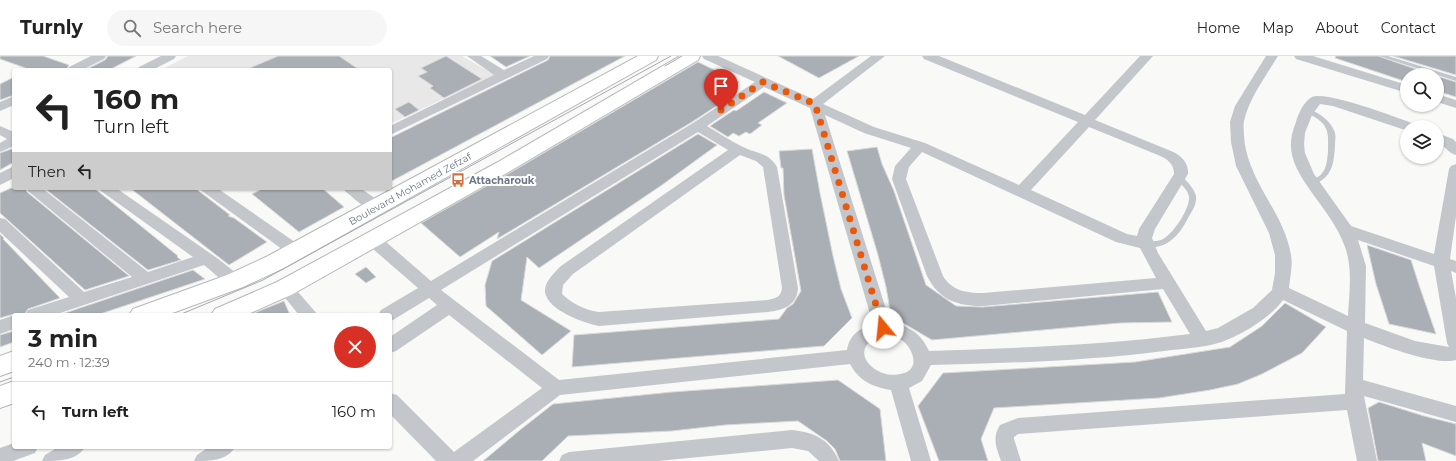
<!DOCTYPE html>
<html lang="en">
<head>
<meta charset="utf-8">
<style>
	:root { --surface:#fff; --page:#f6f6f6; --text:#222; --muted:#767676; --line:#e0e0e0 }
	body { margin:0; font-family:Montserrat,sans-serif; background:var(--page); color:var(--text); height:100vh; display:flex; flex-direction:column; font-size:15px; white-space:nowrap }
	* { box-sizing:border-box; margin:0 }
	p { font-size:13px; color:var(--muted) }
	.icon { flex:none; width:22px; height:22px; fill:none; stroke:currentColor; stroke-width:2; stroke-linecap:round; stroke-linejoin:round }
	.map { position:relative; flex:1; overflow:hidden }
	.sheet { position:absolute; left:12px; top:257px; width:380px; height:136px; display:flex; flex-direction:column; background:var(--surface); border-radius:4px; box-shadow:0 1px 3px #0004 }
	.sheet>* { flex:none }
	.guide { position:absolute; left:12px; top:12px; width:380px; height:122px; border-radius:4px; box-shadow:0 1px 3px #0004; background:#fff; color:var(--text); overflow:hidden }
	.controls { position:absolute; left:1400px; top:12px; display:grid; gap:8px }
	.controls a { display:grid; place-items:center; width:44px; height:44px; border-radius:50%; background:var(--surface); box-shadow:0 1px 3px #0004; font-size:20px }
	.pin { position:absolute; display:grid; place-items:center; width:34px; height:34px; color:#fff; margin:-41px -17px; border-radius:50% 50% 50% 0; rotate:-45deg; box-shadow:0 0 4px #0007 }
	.pin .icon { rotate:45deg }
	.me { position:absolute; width:44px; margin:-22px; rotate:343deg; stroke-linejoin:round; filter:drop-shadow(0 0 3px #0008) }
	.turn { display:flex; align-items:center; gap:14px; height:84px; padding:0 16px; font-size:18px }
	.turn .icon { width:52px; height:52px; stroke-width:2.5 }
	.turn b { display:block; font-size:28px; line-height:34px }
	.then { display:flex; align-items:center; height:38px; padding:0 16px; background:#0003; gap:8px; font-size:15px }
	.round { display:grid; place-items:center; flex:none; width:42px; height:42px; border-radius:21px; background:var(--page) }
	.overview { display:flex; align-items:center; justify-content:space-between; height:68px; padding:0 16px }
	h1 { font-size:24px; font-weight:700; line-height:30px }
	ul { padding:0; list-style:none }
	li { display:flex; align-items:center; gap:12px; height:60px; padding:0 16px; border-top:1px solid var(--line) }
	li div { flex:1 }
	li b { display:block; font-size:15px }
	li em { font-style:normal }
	header { display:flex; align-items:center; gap:24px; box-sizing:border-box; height:56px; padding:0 20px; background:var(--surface); border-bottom:1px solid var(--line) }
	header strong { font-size:19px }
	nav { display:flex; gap:22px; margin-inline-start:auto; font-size:14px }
	.search { width:280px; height:36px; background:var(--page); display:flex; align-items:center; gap:10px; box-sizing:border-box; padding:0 14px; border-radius:22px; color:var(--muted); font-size:15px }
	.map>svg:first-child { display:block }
	.built { fill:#e7e8e7 }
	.building { fill:#a9afb5; stroke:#dbdbd9 }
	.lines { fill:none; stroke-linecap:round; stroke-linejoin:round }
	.primary-casing { stroke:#b4b8bc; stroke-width:2 }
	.lane { fill:#c3c6ca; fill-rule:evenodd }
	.street { fill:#c3c6ca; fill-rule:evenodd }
	.primary { fill:#fff; fill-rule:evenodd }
	.tram { stroke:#a5a9af; stroke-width:1 }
	.route { stroke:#ea580c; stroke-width:7; stroke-dasharray:0 12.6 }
	.labels { text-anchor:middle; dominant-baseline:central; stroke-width:4; stroke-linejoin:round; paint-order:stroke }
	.poi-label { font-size:10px; font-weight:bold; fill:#6b7785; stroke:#fff; text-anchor:start }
	.street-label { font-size:10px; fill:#6b7785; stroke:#fff }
</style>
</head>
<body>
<header>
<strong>Turnly</strong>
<div class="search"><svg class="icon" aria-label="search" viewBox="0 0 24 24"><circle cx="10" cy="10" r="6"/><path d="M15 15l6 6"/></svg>Search here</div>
<nav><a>Home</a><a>Map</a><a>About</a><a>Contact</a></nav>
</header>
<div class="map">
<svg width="1456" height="405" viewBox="0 0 1456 405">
	<rect width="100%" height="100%" fill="#f9f9f7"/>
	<!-- built -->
	<path class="built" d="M188,0H462L495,19L390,68V14H161Z"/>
	<!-- building -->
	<g class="building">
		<path d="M0,0H43L69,9L66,14H31L0,3Z"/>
		<path d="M108,0H136L109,14H85L105,4Z"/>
		<path d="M278,0H339L360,14H245Z"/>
		<path d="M446,0L482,23L444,42L430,32L433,30L418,20L427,16L421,12Z"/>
		<path d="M490,0H530L506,11Z"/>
		<path d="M550,0H625L390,126V82L548,4Z"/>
		<path d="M778,0H859L819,22Z"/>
		<path d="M1336,0H1378L1433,19H1407V26L1335,2Z"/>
		<path d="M1393,0H1456V19Z"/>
		<path d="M698,6L739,26L713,42L721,47L692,66L497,183L499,176L460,201L421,167L513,115Z"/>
		<path d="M1437,20L1456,26V41L1437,35Z"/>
		<path d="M14,21V39L0,44V28Z"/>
		<path d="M764,36L787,47L758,67L762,69L750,78L746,76L739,80L733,77L728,81L710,70L734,54L736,55Z"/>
		<path d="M409,46L419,54L405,61L395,53Z"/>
		<path d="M698,78L717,89L662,129L539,212L527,201L521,244L571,275L542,299L486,250L485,229L492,205Z"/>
		<path d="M877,91L882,108L894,135L926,229L956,250L983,251L1158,236L1172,266L1120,267L932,284L891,260L886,231L878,199L847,95Z"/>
		<path d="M14,92V106L0,114V97Z"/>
		<path d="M812,93L820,137L833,200L841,233L852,262L824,290L572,311L574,279L779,263L787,252L793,248L801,235L784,139L783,112H781L779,95Z"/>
		<path d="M11,132H25L27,136L129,220L85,234L0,157V137Z"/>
		<path d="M44,132H94L178,200L177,201L181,204L148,214Z"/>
		<path d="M130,132H195L230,159L228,160L234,162L267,186L229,209Z"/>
		<path d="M264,132H322L344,151L299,176L252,138Z"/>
		<path d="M0,178L4,182L3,183L60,242L28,253L24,259L14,258L0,262Z"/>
		<path d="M1367,189L1411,204L1420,232L1436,278L1389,268L1376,228Z"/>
		<path d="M366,211L376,221L366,227L355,218Z"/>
		<path d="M193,214L205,223L97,259H59Z"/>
		<path d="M284,245L290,259H250L259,255Z"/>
		<path d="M1285,247L1326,271L1302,297L1262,318L1238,328L1210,334L1159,342L994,352L981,383L988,405H939L918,350L943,317L1135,306L1230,291L1262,270Z"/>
		<path d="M14,275V286L0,291V279Z"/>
		<path d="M838,324L880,353L886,405H840L835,393L827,385L798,365L725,369L672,375L568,380L542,405H483L520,374L553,348L672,336Z"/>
		<path d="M1379,346L1424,360L1456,368V400L1422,387L1426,405H1378L1368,352Z"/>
	</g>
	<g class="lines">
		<defs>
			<g id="primary">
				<path d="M638,0H658L656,4L284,212L243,231L167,259H129L133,253L227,219L268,200Z"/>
				<path d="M680,0H700L698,4L512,114L293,238L246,259H211L215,253L277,226L498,106Z"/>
				<path d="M14,295V315L0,320V300Z"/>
				<path d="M14,325V347L0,352V330Z"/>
			</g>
		</defs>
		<!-- primary casing -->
		<use href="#primary" class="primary-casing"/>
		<!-- lane -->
		<g class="lane">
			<path d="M1379,0H1388L1456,21V25Z"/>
			<path d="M1308,53C1319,56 1332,66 1335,77C1336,81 1335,85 1335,89C1334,107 1332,123 1313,128L1309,126C1313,122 1319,122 1322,117C1327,112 1327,103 1328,96C1329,72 1328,68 1306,56L1305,55Z"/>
			<path d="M1176,120H1182C1187,126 1194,132 1196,140C1197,147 1193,154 1189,160C1180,179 1166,196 1142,190L1141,188L1142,186C1148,184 1155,186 1161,184C1172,180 1190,153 1189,141C1188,134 1182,129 1176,124L1175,122Z"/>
		</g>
		<!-- street -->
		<g class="street">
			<path d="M91,0H106L104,3L82,14H67L69,11Z"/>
			<path d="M161,0H176L174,3L152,14H137L139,11Z"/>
			<path d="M467,0H481L504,14L534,0H549L547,3L390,79V70L494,19Z"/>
			<path d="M702,0H718L813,43L871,0H885L823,48L874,71L925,87L1019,129L1078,66L924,3L922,0H939L1085,59L1140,0H1153L1095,64L1171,95C1181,99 1189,107 1188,118L1155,173L1152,182L1158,197L1206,275L1218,272L1253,252L1272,234L1275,217V199L1269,177L1236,110L1231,86L1230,66L1235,50L1266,0H1278C1266,20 1249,42 1244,65C1243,69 1244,75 1244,80C1247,125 1284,156 1291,199C1293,209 1290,221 1289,232L1348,260C1349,237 1353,213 1345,191C1335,162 1311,140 1297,113C1289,96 1289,83 1296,66C1298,58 1304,45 1312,41C1326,34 1398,62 1415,68L1417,71H1407V74H1405L1333,50L1320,48L1312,59L1305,77L1304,88L1305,97L1314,118L1351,170L1434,198L1449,113L1451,110L1456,108V160L1450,203L1456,205V217L1451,215L1456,242V304C1437,310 1383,290 1364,282L1363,324L1456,350V366L1364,340L1377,405H1357L1347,354L1018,378L1014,381V383L1021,405H1001C996,391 992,382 1000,369L1018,362L1345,338L1347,275L1283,244C1272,260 1247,275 1229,283C1210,292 1185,292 1164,295C1087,305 1009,307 931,309L922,325L909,332L931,405H911L891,334C873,331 859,325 850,308L560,339L473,405H436L390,358V337L397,339L454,396L542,332L449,259L396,295L390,297V281L437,249L429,242L393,264L390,265V259H378L381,254L418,232L366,187L364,183L366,179L372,178L378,179L431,225L693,67L755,26L704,3ZM764,31L810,52L873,268C859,273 850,278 847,294L559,324L441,234L698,76L728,94L561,210C555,216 544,226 545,236C547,254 584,267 599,270L768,256C783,254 797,250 798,232L777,111C768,96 757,98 743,91C731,85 719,77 707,70ZM825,59L864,77L911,92L895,110L892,123L927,220C939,244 957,250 983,250L1163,233L1190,278C1103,289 1017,292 929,295C921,277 909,270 890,266ZM1089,71L1158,99C1167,103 1174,107 1174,118L1139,173L1137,180L1127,178L1031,134ZM922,96L1116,186L1140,192L1156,222L983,237C967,237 952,235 943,220L906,123L909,111ZM740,99L756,105L763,111L782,232C781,241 776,242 768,244L599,256C587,255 571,247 562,238L563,229L573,218ZM1358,184L1434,210L1447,287L1449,291L1415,285L1365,267L1366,210ZM883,279C890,280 897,281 903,285C913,293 920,312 904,317C877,327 842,292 883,279Z"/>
			<path d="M1294,0H1313L1407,29V37L1296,3Z"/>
			<path d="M1437,38L1456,44V52L1437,46Z"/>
			<path d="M14,40V49L0,55V46Z"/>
			<path d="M0,70L14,76V90L0,96V87L7,83L0,79Z"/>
			<path d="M1437,77L1453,83L1456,86V99C1448,97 1445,90 1437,86Z"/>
			<path d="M14,110V122L0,129V117Z"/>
			<path d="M26,132H42L148,216L193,201L101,135L99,132H116L217,202L241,221L243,225L241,229C227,233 215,217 204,209L54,259H25L28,254L69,241L0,176V162L5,163L84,236L132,221L28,135Z"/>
			<path d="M200,132H217L302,191L304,195L302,199L296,201L290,199L202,135Z"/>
			<path d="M343,132H360L382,147L384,151L382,155C369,158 355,143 345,135Z"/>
			<path d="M285,226L291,228L318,259H299L277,232L279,228Z"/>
			<path d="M14,259V273L0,278V264Z"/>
			<path d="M792,374C816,377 829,383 839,405H819L808,395L792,392L658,405H559L562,399L569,396Z"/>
			<path d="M14,387V391H38L35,397L13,405H0V392Z"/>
			<path d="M58,391H85C77,405 58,405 42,405L45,399Z"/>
			<path d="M209,391H235C227,405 210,405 194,405L197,399Z"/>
		</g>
		<!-- primary -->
		<use href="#primary" class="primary"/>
		<!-- tram -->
		<g class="tram">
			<path d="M665,10L682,0"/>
			<path d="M179,259L263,224L671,0"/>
			<path d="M0,326L14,321"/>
		</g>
	</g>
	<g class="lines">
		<!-- route -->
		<path class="route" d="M721,54L763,26L815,48L883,272"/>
	</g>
	<!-- icons -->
	<defs>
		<symbol id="bus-bare" viewBox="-9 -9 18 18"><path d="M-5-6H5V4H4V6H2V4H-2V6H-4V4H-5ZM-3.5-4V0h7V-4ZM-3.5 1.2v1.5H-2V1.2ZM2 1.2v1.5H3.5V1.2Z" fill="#d36d3d" stroke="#fff" stroke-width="2.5" paint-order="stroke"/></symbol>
	</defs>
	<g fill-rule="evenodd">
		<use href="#bus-bare" x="448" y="114" width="20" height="20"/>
	</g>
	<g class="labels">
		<!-- poi labels -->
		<g class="poi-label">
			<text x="469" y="124">Attacharouk</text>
		</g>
		<!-- street labels -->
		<g class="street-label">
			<text transform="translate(410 133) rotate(-29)">Boulevard Mohamed Zefzaf</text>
		</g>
	</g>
</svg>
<div class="controls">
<a><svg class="icon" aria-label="search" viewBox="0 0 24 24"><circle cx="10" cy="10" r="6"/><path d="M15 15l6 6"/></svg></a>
<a><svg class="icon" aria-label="layers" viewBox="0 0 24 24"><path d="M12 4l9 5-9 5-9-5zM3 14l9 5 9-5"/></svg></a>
</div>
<div class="pin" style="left:721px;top:54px;background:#d93025"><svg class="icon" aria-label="arrive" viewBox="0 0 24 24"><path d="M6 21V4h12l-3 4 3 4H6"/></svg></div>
<svg class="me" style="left:883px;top:272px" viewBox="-20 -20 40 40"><circle r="19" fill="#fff"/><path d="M0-13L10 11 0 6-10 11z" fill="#ea580c"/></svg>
<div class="guide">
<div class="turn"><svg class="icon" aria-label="left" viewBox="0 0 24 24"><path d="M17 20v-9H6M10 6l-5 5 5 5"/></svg><div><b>160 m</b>Turn left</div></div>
<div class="then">Then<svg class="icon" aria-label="left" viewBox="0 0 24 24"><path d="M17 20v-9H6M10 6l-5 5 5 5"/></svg></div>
</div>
<section class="sheet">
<div class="overview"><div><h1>3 min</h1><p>240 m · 12:39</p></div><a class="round" style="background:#d93025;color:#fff"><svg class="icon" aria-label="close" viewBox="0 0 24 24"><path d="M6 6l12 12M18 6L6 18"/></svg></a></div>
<ul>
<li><svg class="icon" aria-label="left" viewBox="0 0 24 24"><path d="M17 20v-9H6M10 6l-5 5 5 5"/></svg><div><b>Turn left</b></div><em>160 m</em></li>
</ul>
</section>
</div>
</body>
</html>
